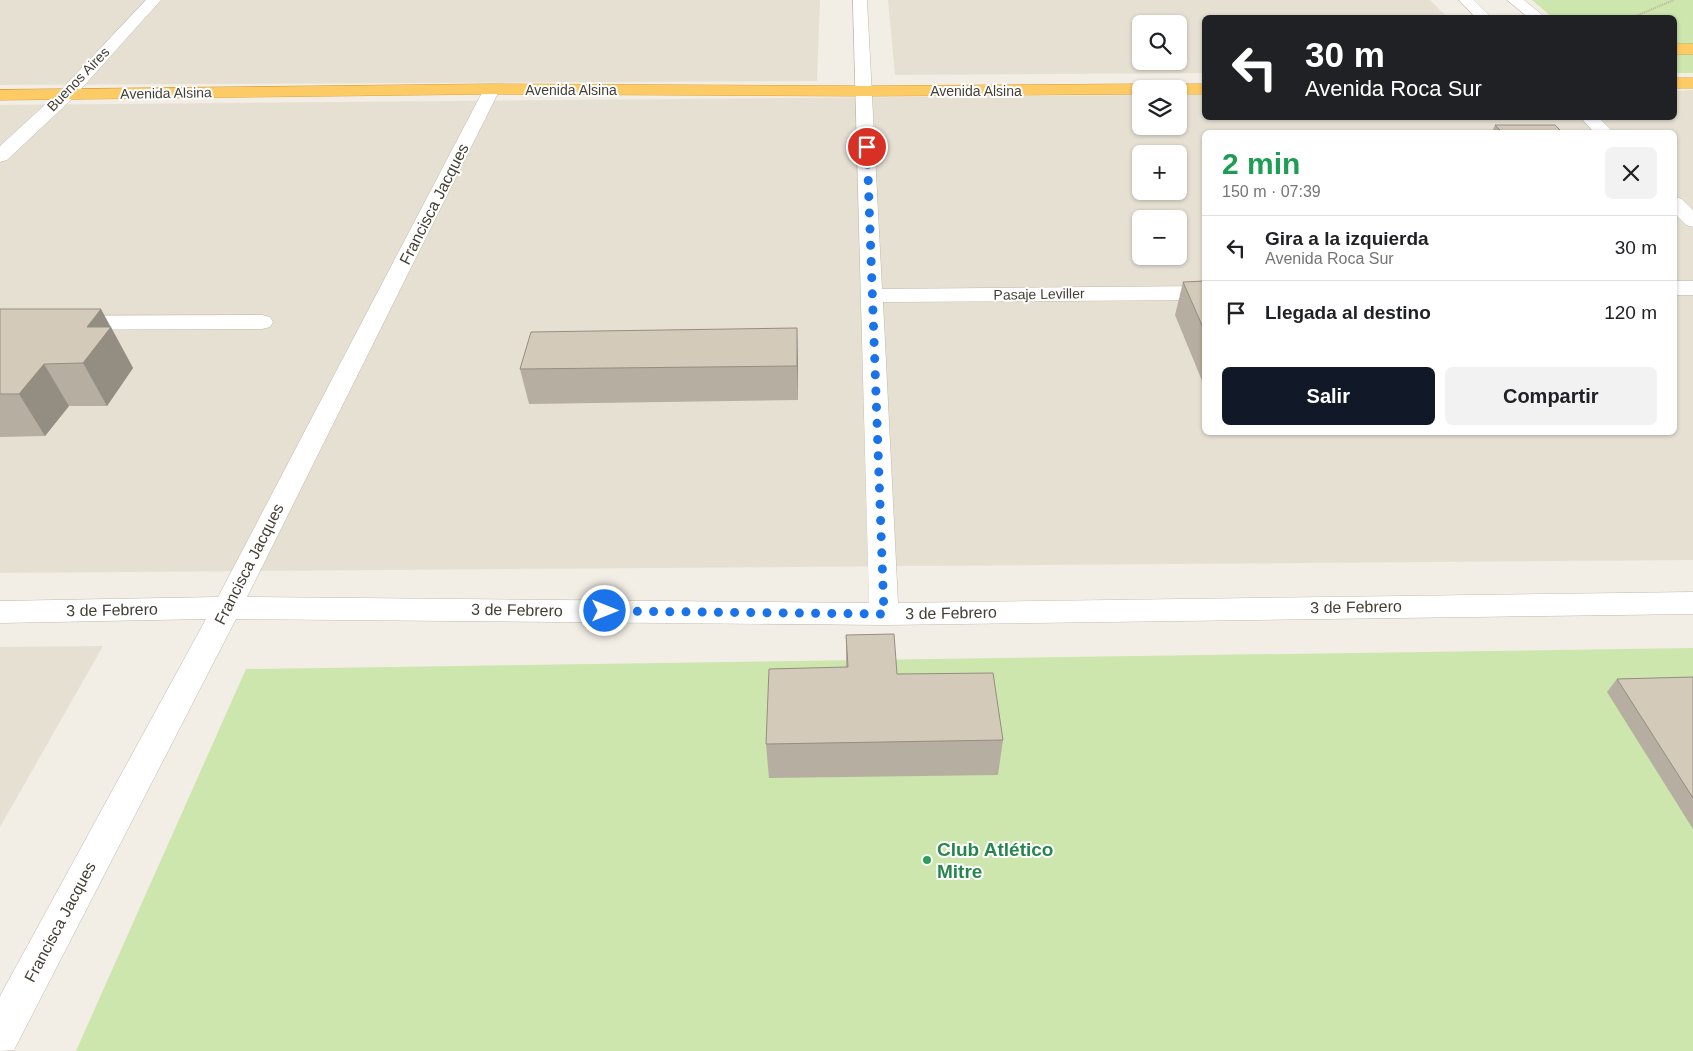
<!DOCTYPE html>
<html lang="es">
<head>
<meta charset="utf-8">
<style>
	:root { --surface:#fff; --page:#f2f2f2; --text:#202124; --muted:#757577; --line:#e0e0e0; --accent:#111827 }
	body { margin:0; font-family:Helvetica,sans-serif; background:var(--page); color:var(--text); height:100vh; display:flex; flex-direction:column; font-size:19px; white-space:nowrap }
	* { box-sizing:border-box; margin:0 }
	p { font-size:16px; color:var(--muted) }
	.icon { flex:none; width:28px; height:28px; fill:none; stroke:currentColor; stroke-width:2; stroke-linecap:round; stroke-linejoin:round }
	.map { position:relative; flex:1; overflow:hidden }
	.panel { position:absolute; left:1202px; top:130px; width:475px; height:305px; display:flex; flex-direction:column; background:var(--surface); border-radius:8px; box-shadow:0 1px 4px #0004 }
	.panel>* { flex:none }
	.guide { position:absolute; left:1202px; top:15px; width:475px; height:105px; border-radius:8px; box-shadow:0 1px 4px #0004; background:#202124; color:#fff; overflow:hidden }
	.tools { position:absolute; left:1132px; top:15px; display:grid; gap:10px }
	.tools a { display:grid; place-items:center; width:55px; height:55px; border-radius:8px; background:var(--surface); box-shadow:0 1px 4px #0004; font-size:25px }
	.pin { position:absolute; display:grid; place-items:center; width:42px; height:42px; color:#fff; margin:-21px; border:2px solid #fff; border-radius:50%; box-shadow:0 1px 5px #0007 }
	.me { position:absolute; width:55px; margin:-28px; rotate:90deg; stroke-linejoin:round; filter:drop-shadow(0 0 4px #0008) }
	.turn { display:flex; align-items:center; gap:18px; height:105px; padding:0 20px; font-size:22px }
	.turn .icon { width:65px; height:65px; stroke-width:2.5 }
	.turn b { display:block; font-size:35px; line-height:42px }
	.round { display:grid; place-items:center; flex:none; width:52px; height:52px; border-radius:8px; background:var(--page) }
	.head { display:flex; align-items:center; justify-content:space-between; height:85px; padding:0 20px }
	h1 { font-size:30px; font-weight:700; line-height:38px; color:#1e9e55 }
	.button { display:flex; gap:10px; margin-top:auto; padding:10px 20px }
	.button a { flex:1; height:58px; border-radius:8px; background:var(--accent); color:#fff; font-size:20px; font-weight:700; line-height:58px; text-align:center }
	.button a+a { background:var(--page); color:var(--text) }
	ul { padding:0; list-style:none }
	li { display:flex; align-items:center; gap:15px; height:65px; padding:0 20px; border-top:1px solid var(--line) }
	li div { flex:1 }
	li b { display:block; font-size:19px }
	li em { font-style:normal }
	.map>svg:first-child { display:block }
	.residential { fill:#e6e0d3; fill-rule:evenodd }
	.green { fill:#cce6ad }
	.lines { fill:none; stroke-linecap:round; stroke-linejoin:round }
	.minor-casing { stroke:#c0b9aa; stroke-width:1 }
	.highway-casing { stroke:#dba036; stroke-width:1 }
	.path { stroke:#bfb299; stroke-width:2; stroke-dasharray:1 1; stroke-linecap:butt }
	.minor { fill:#fff; fill-rule:evenodd }
	.highway { fill:#fccb66; fill-rule:evenodd }
	.wall { fill:#b6aea0 }
	.shaded-wall { fill:#948d82 }
	.building { fill:#d4caba; stroke:#948d82 }
	.route { stroke:#1a73e8; stroke-width:9; stroke-dasharray:0 16.2 }
	.leisure-dot { fill:#2e9e5b; stroke:#fff; stroke-width:2 }
	.labels { text-anchor:middle; dominant-baseline:central; stroke-width:4; stroke-linejoin:round; paint-order:stroke }
	.far-street-label { font-size:14px; fill:#443e34; stroke:#fff }
	.street-label { font-size:16px; fill:#443e34; stroke:#fff }
	.near-leisure-label { font-size:19px; font-weight:bold; fill:#27864d; stroke:#fff; text-anchor:start }
</style>
</head>
<body>
<div class="map">
<svg width="1693" height="1051" viewBox="0 0 1693 1051">
	<rect width="100%" height="100%" fill="#f2eee5"/>
	<!-- residential -->
	<g class="residential">
		<path d="M0,0H820L817,81L0,85Z"/>
		<path d="M888,0H1430L1447,17L1205,18V73L895,75ZM1141,24H1179V61H1141Z"/>
		<path d="M1693,90V560L0,573V105L1141,95V126H1179V95H1205V118H1675V91ZM1205,132H1675V432H1205ZM1141,154H1179V191H1141ZM1141,219H1179V256H1141Z"/>
		<path d="M103,646L0,827V647Z"/>
	</g>
	<!-- green -->
	<g class="green">
		<path d="M1532,0H1693V73H1675V18L1552,17Z"/>
		<path d="M1693,648V1051H76L246,669Z"/>
	</g>
	<g class="lines">
		<defs>
			<g id="minor">
				<path d="M146,0H161L72,99L7,160L0,162V146L60,91Z"/>
				<path d="M853,0H867L882,289L1205,286V300L883,302L898,603L1693,592V614L884,625L236,619L14,1050L0,1051V996L206,619L0,623V601L218,597L486,85H498L500,89L247,597L869,603Z"/>
				<path d="M1459,0H1474L1492,18H1476Z"/>
				<path d="M1507,0H1524L1546,18H1529Z"/>
				<path d="M1581,118H1599L1613,132H1594Z"/>
				<path d="M1675,197L1682,199L1693,210V227L1686,225L1675,214Z"/>
				<rect x="1675" y="281" width="18" height="14"/>
				<path d="M262,315L270,317L273,322L270,327L262,329L0,330V316Z"/>
			</g>
			<g id="highway">
				<rect x="1675" y="44" width="18" height="10"/>
				<rect x="1675" y="78" width="18" height="10"/>
				<path d="M492,84L865,86L1141,84L1149,89H1141V94L865,96L492,94L0,100V90Z"/>
				<path d="M1179,84H1205V94H1179V89H1171Z"/>
			</g>
		</defs>
		<!-- minor casing -->
		<use href="#minor" class="minor-casing"/>
		<!-- highway casing -->
		<use href="#highway" class="highway-casing"/>
		<!-- path -->
		<path class="path" d="M1631,18L1674,0"/>
		<!-- minor -->
		<use href="#minor" class="minor"/>
		<!-- highway -->
		<use href="#highway" class="highway"/>
	</g>
	<!-- wall -->
	<g class="wall">
		<path d="M1495,125L1562,132H1492Z"/>
		<path d="M1205,281V388L1175,315L1183,282Z"/>
		<path d="M0,309L111,327L133,368L107,406H69L45,436L0,437Z"/>
		<path d="M798,362V400L529,404L520,369Z"/>
		<path d="M846,635L897,674L1003,740L998,775L769,778L766,744L846,667Z"/>
		<path d="M1693,677V829L1607,692L1617,679Z"/>
	</g>
	<!-- shaded-wall -->
	<g class="shaded-wall">
		<path d="M101,309L133,368L107,406L83,363L87,327Z"/>
		<path d="M797,328L798,362V400L797,366Z"/>
		<path d="M44,364L69,406L45,436L19,394Z"/>
	</g>
	<!-- building -->
	<g class="building">
		<path d="M1495,125H1555L1562,132H1502Z"/>
		<path d="M1205,281V332L1183,282Z"/>
		<path d="M0,309H101L87,327H111L83,363L44,364L19,394H0Z"/>
		<path d="M797,328V366L520,369L531,332Z"/>
		<path d="M894,634L897,674L993,673L1003,740L766,744L769,669L848,667L846,635Z"/>
		<path d="M1693,677V798L1617,679Z"/>
	</g>
	<g class="lines">
		<!-- route -->
		<path class="route" d="M605,611L884,614L867,147"/>
	</g>
	<!-- markers -->
	<circle class="leisure-dot" cx="927" cy="860" r="5"/>
	<g class="labels">
		<!-- far-street labels -->
		<g class="far-street-label">
			<text transform="translate(78 79) rotate(-46)">Buenos Aires</text>
			<text x="571" y="90">Avenida Alsina</text>
			<text x="976" y="91">Avenida Alsina</text>
			<text transform="translate(166 93) rotate(-1)">Avenida Alsina</text>
			<text transform="translate(1039 294) rotate(-1)">Pasaje Leviller</text>
		</g>
		<!-- street labels -->
		<g class="street-label">
			<text transform="translate(434 204) rotate(-63)">Francisca Jacques</text>
			<text transform="translate(249 564) rotate(-63)">Francisca Jacques</text>
			<text transform="translate(1356 607) rotate(-1)">3 de Febrero</text>
			<text transform="translate(112 610) rotate(-1)">3 de Febrero</text>
			<text transform="translate(517 610) rotate(1)">3 de Febrero</text>
			<text transform="translate(951 613) rotate(-1)">3 de Febrero</text>
			<text transform="translate(60 922) rotate(-62)">Francisca Jacques</text>
		</g>
		<!-- near-leisure labels -->
		<g class="near-leisure-label">
			<text x="937" y="849">Club Atlético<tspan x="937" dy="22">Mitre</tspan></text>
		</g>
	</g>
</svg>
<div class="tools">
<a><svg class="icon" aria-label="search" viewBox="0 0 24 24"><circle cx="10" cy="10" r="6"/><path d="M15 15l6 6"/></svg></a>
<a><svg class="icon" aria-label="layers" viewBox="0 0 24 24"><path d="M12 4l9 5-9 5-9-5zM3 14l9 5 9-5"/></svg></a>
<a>+</a>
<a>−</a>
</div>
<div class="pin" style="left:867px;top:147px;background:#d93025"><svg class="icon" aria-label="arrive" viewBox="0 0 24 24"><path d="M6 21V4h12l-3 4 3 4H6"/></svg></div>
<svg class="me" style="left:605px;top:611px" viewBox="-20 -20 40 40"><circle r="17" fill="#1a73e8" stroke="#fff" stroke-width="3"/><path d="M0-11L8 9 0 5-8 9z" fill="#fff"/></svg>
<div class="guide">
<div class="turn"><svg class="icon" aria-label="left" viewBox="0 0 24 24"><path d="M17 20v-9H6M10 6l-5 5 5 5"/></svg><div><b>30 m</b>Avenida Roca Sur</div></div>
</div>
<section class="panel">
<div class="head"><div><h1>2 min</h1><p>150 m · 07:39</p></div><a class="round"><svg class="icon" aria-label="close" viewBox="0 0 24 24"><path d="M6 6l12 12M18 6L6 18"/></svg></a></div>
<ul>
<li><svg class="icon" aria-label="left" viewBox="0 0 24 24"><path d="M17 20v-9H6M10 6l-5 5 5 5"/></svg><div><b>Gira a la izquierda</b><p>Avenida Roca Sur</p></div><em>30 m</em></li>
<li><svg class="icon" aria-label="arrive" viewBox="0 0 24 24"><path d="M6 21V4h12l-3 4 3 4H6"/></svg><div><b>Llegada al destino</b></div><em>120 m</em></li>
</ul>
<div class="button"><a>Salir</a><a>Compartir</a></div>
</section>
</div>
</body>
</html>
